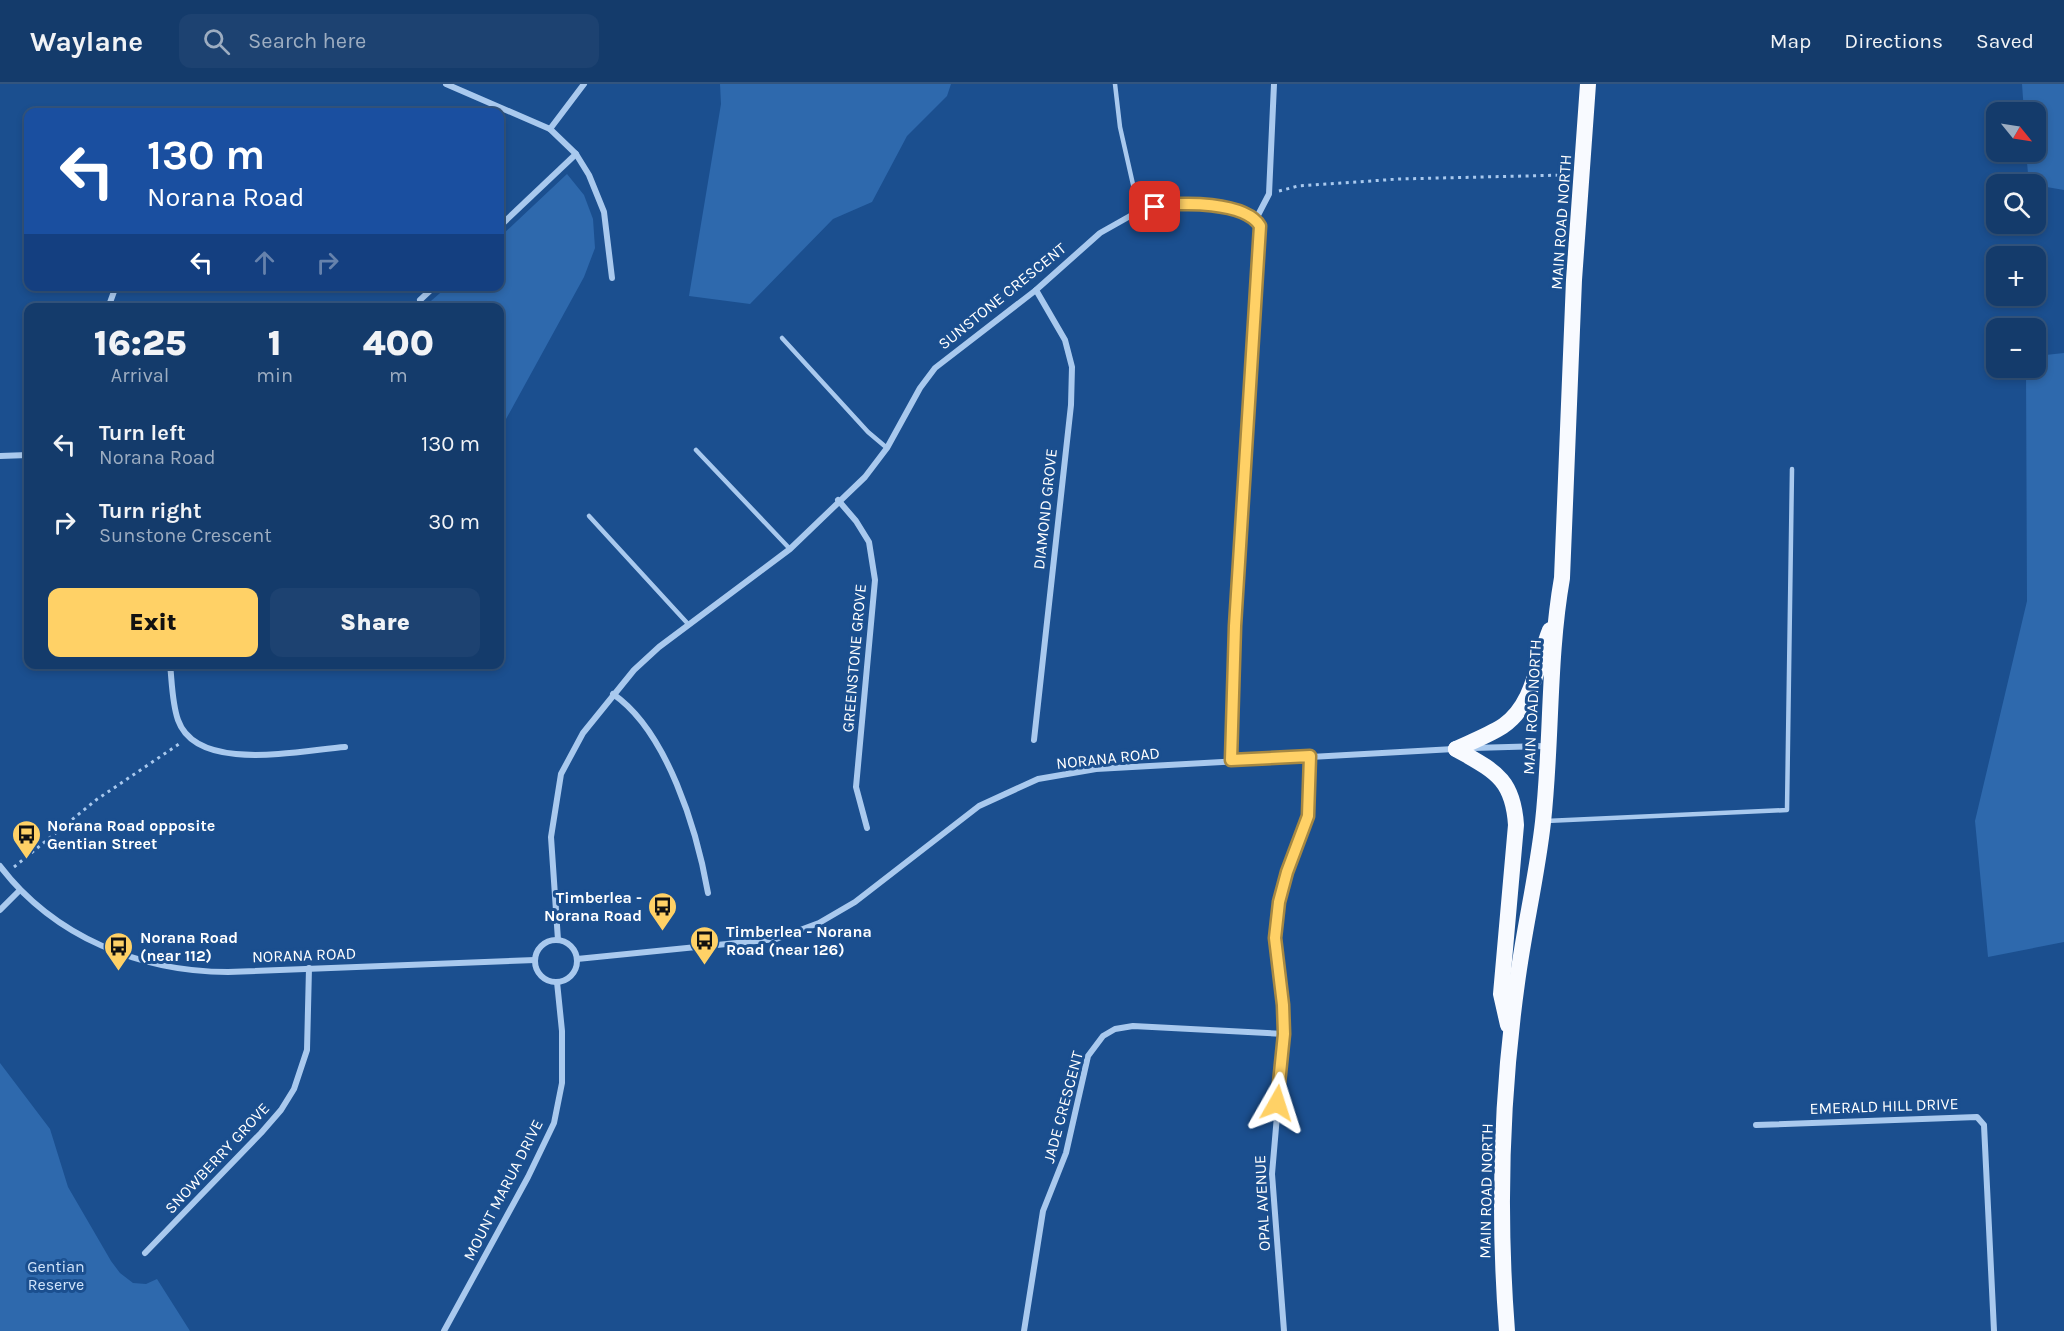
<!DOCTYPE html>
<html lang="en">
<head>
<meta charset="utf-8">
<style>
	:root { --surface:#143b6b; --page:#1d4271; --text:#f1f3f6; --muted:#9dadc1; --line:#33557e; --accent:#ffd166 }
	body { margin:0; font-family:Karla,sans-serif; background:var(--page); color:var(--text); height:100vh; display:flex; flex-direction:column; font-size:22px; white-space:nowrap }
	* { box-sizing:border-box; margin:0 }
	p { font-size:20px; color:var(--muted) }
	.icon { flex:none; width:33px; height:33px; fill:none; stroke:currentColor; stroke-width:2; stroke-linecap:round; stroke-linejoin:round }
	.map { position:relative; flex:1; overflow:hidden }
	.sheet { position:absolute; left:24px; top:219px; width:480px; height:366px; display:flex; flex-direction:column; background:var(--surface); border-radius:12px; box-shadow:0 3px 9px #0003,0 0 0 2px var(--line) }
	.sheet>* { flex:none }
	.top-card { position:absolute; left:24px; top:24px; width:480px; height:183px; border-radius:12px; box-shadow:0 3px 9px #0003,0 0 0 2px var(--line); background:#1a4fa0; color:#fff; overflow:hidden }
	.needle { width:39px; rotate:120deg }
	.controls { position:absolute; left:1986px; top:18px; display:grid; gap:12px }
	.controls a { display:grid; place-items:center; width:60px; height:60px; border-radius:12px; background:var(--surface); box-shadow:0 3px 9px #0003,0 0 0 2px var(--line); font-size:30px }
	.pin { position:absolute; display:grid; place-items:center; width:51px; height:51px; color:#fff; margin:-26px; border-radius:12px; box-shadow:0 3px 9px #0006 }
	.me { position:absolute; width:66px; margin:-33px; rotate:6deg; stroke-linejoin:round; filter:drop-shadow(0 0 4px #0008) }
	.turn { display:flex; align-items:center; gap:21px; height:126px; padding:0 24px; font-size:27px }
	.turn .icon { width:78px; height:78px; stroke-width:2.5 }
	.turn b { display:block; font-size:42px; line-height:51px }
	.lanes { display:flex; align-items:center; height:57px; padding:0 24px; background:#0003; justify-content:center; gap:30px; direction:ltr }
	.lanes .off { opacity:.35 }
	.eta { display:flex; justify-content:space-evenly; align-items:center; height:102px; text-align:center }
	.eta b { font-size:36px; font-weight:800; line-height:42px }
	.button { display:flex; gap:12px; margin-top:auto; padding:12px 24px }
	.button a { flex:1; height:69px; border-radius:12px; background:var(--accent); color:#111; font-size:24px; font-weight:800; line-height:69px; text-align:center }
	.button a+a { background:var(--page); color:var(--text) }
	ul { padding:0; list-style:none }
	li { display:flex; align-items:center; gap:18px; height:78px; padding:0 24px }
	li div { flex:1 }
	li b { display:block; font-size:22px }
	li em { font-style:normal }
	header { display:flex; align-items:center; gap:36px; box-sizing:border-box; height:84px; padding:0 30px; background:var(--surface); border-bottom:2px solid var(--line) }
	header strong { font-size:28px }
	nav { display:flex; gap:33px; margin-inline-start:auto; font-size:21px }
	.search { width:420px; height:54px; background:var(--page); display:flex; align-items:center; gap:15px; box-sizing:border-box; padding:0 21px; border-radius:12px; color:var(--muted); font-size:22px }
	.map>svg:first-child { display:block }
	.green { fill:#2e69ad }
	.lines { fill:none; stroke-linecap:round; stroke-linejoin:round }
	.path { stroke:#a9c9ee; stroke-width:3; stroke-dasharray:3 4.5; stroke-linecap:butt }
	.service { stroke:#a9c9ee; stroke-width:4.5 }
	.minor { stroke:#a9c9ee; stroke-width:6 }
	.trunk { stroke:#f8faff; stroke-width:16 }
	.route-casing { stroke:#a68842; stroke-width:15 }
	.route { stroke:#ffd166; stroke-width:10 }
	.labels { text-anchor:middle; dominant-baseline:central; stroke-width:6; stroke-linejoin:round; paint-order:stroke }
	.street-label { font-size:16px; fill:#fff; stroke:#1b4f8f }
	.poi-label { font-size:16px; font-weight:bold; fill:#fff; stroke:#1b4f8f; text-anchor:start }
	.park-label { font-size:16px; fill:#cfe3fa; stroke:#1b4f8f }
</style>
</head>
<body>
<header>
<strong>Waylane</strong>
<div class="search"><svg class="icon" aria-label="search" viewBox="0 0 24 24"><circle cx="10" cy="10" r="6"/><path d="M15 15l6 6"/></svg>Search here</div>
<nav><a>Map</a><a>Directions</a><a>Saved</a></nav>
</header>
<div class="map">
<svg width="2064" height="1247" viewBox="0 0 2064 1247">
	<rect width="100%" height="100%" fill="#1b4f8f"/>
	<!-- green -->
	<g class="green">
		<path d="M720,0H951L947,12L907,52L872,118L833,135L750,220L689,212L721,20Z"/>
		<path d="M2022,0H2064V106L2029,100L2026,68H2036V28H2024Z"/>
		<path d="M567,90L584,111L593,135L595,164L584,193L500,346V224L424,223L447,203L500,202V153Z"/>
		<path d="M2064,269V858L1988,873L1975,737L2027,517L2026,284H2036V272Z"/>
		<path d="M0,979L50,1045L68,1103L111,1177L120,1189L133,1199L146,1200L157,1195L190,1247H0Z"/>
	</g>
	<g class="lines">
		<!-- path -->
		<g class="path">
			<path d="M1279,107L1298,102L1399,95L1566,91"/>
			<path d="M14,783L96,716L179,660"/>
		</g>
		<!-- service -->
		<g class="service">
			<path d="M1115,0L1120,43L1139,127"/>
			<path d="M782,254L868,348L887,364"/>
			<path d="M696,366L790,465"/>
			<path d="M589,432L689,541"/>
			<path d="M1546,737L1787,726L1792,385"/>
		</g>
		<!-- minor -->
		<g class="minor">
			<path d="M446,0L550,45L576,70L589,91L604,128L612,194"/>
			<path d="M550,45L584,0"/>
			<path d="M1256,135L1269,110L1274,0"/>
			<path d="M500,142L576,70"/>
			<path d="M420,216L435,202"/>
			<path d="M108,224L116,202"/>
			<path d="M0,372L28,371"/>
			<path d="M838,416L856,437L869,458L875,496L856,703L867,744"/>
			<path d="M170,580C172,598 172,619 178,636C197,690 302,666 345,663"/>
			<path d="M613,610C667,647 697,746 708,809"/>
			<path d="M1034,656L1071,321L1072,283L1065,256L1036,206"/>
			<path d="M1473,664L1546,662"/>
			<path d="M0,782C54,853 141,888 228,888L535,876"/>
			<path d="M0,826L20,806"/>
			<circle cx="556" cy="877" r="21"/>
			<path d="M558,856L551,753L561,690L583,649L634,586L659,563L790,465L865,393L887,364L920,304L935,284L1036,206L1100,149L1139,127L1171,119L1216,121L1247,130L1256,135L1260,142L1235,542L1231,676"/>
			<path d="M577,875L776,855L819,839L855,818L979,722L1038,695L1096,685L1454,665"/>
			<path d="M1756,1041L1977,1033L1984,1041L1994,1247"/>
			<path d="M145,1169L261,1049L281,1026L294,1005L307,966L309,884"/>
			<path d="M444,1247L528,1093L554,1039L562,999V947L557,898"/>
			<path d="M1024,1247L1043,1127L1066,1069L1088,972L1103,952L1115,945L1133,942L1284,950"/>
			<path d="M1284,1247L1272,1090L1284,950L1283,921L1275,854L1279,818L1287,788L1308,732L1310,672"/>
		</g>
		<!-- trunk -->
		<g class="trunk">
			<path d="M1456,665C1494,687 1513,694 1516,741L1501,910L1508,941"/>
			<path d="M1456,665C1471,658 1489,651 1503,642C1534,621 1537,578 1550,546"/>
			<path d="M1507,1247C1498,1131 1501,1014 1517,899C1524,845 1537,792 1543,738C1552,656 1548,574 1562,494L1574,196L1588,0"/>
		</g>
	</g>
	<g class="lines">
		<defs>
			<path id="route" d="M1155,123C1180,117 1246,118 1260,142L1235,542L1231,676L1310,672L1308,732L1287,788L1279,818L1275,854L1283,921L1284,950L1277,1019"/>
		</defs>
		<!-- route casing -->
		<use href="#route" class="route-casing"/>
		<!-- route -->
		<use href="#route" class="route"/>
	</g>
	<!-- icons -->
	<defs>
		<symbol id="bus-pin" viewBox="-11 -11 22 30"><path d="M0 17L-7.5 6A9.5 9.5 0 1 1 7.5 6Z" fill="#ffd166" stroke="#1b4f8f"/><path d="M-5-6H5V4H4V6H2V4H-2V6H-4V4H-5ZM-3.5-4V0h7V-4ZM-3.5 1.2v1.5H-2V1.2ZM2 1.2v1.5H3.5V1.2Z" fill="#111"/></symbol>
	</defs>
	<g fill-rule="evenodd">
		<use href="#bus-pin" x="10" y="734" width="33" height="45"/>
		<use href="#bus-pin" x="646" y="806" width="33" height="45"/>
		<use href="#bus-pin" x="688" y="840" width="33" height="45"/>
		<use href="#bus-pin" x="102" y="846" width="33" height="45"/>
	</g>
	<g class="labels">
		<!-- street labels -->
		<g class="street-label">
			<text transform="translate(1561 138) rotate(-86)">MAIN ROAD NORTH</text>
			<text transform="translate(1002 212) rotate(-39)">SUNSTONE CRESCENT</text>
			<text transform="translate(1045 425) rotate(-84)">DIAMOND GROVE</text>
			<text transform="translate(854 574) rotate(-85)">GREENSTONE GROVE</text>
			<text transform="translate(1532 623) rotate(-87)">MAIN ROAD NORTH</text>
			<text transform="translate(1108 674) rotate(-6)">NORANA ROAD</text>
			<text transform="translate(304 871) rotate(-2)">NORANA ROAD</text>
			<text transform="translate(1884 1022) rotate(-2)">EMERALD HILL DRIVE</text>
			<text transform="translate(1063 1023) rotate(-75)">JADE CRESCENT</text>
			<text transform="translate(217 1074) rotate(-47)">SNOWBERRY GROVE</text>
			<text transform="translate(503 1106) rotate(-63)">MOUNT MARUA DRIVE</text>
			<text transform="translate(1486 1107) rotate(-89)">MAIN ROAD NORTH</text>
			<text transform="translate(1262 1119) rotate(-93)">OPAL AVENUE</text>
		</g>
		<!-- poi labels -->
		<g class="poi-label">
			<text x="47" y="741">Norana Road opposite<tspan x="47" dy="18">Gentian Street</tspan></text>
			<text x="642" y="813" text-anchor="end">Timberlea -<tspan x="642" dy="18">Norana Road</tspan></text>
			<text x="726" y="847">Timberlea - Norana<tspan x="726" dy="18">Road (near 126)</tspan></text>
			<text x="140" y="853">Norana Road<tspan x="140" dy="18">(near 112)</tspan></text>
		</g>
		<!-- park labels -->
		<g class="park-label">
			<text x="56" y="1182">Gentian<tspan x="56" dy="18">Reserve</tspan></text>
		</g>
	</g>
</svg>
<div class="controls">
<a><svg class="needle" viewBox="-14 -14 28 28"><path d="M0-13l5 13h-10z" fill="#e53935"/><path d="M0 13l5-13h-10z" fill="#9dadc1"/></svg></a>
<a><svg class="icon" aria-label="search" viewBox="0 0 24 24"><circle cx="10" cy="10" r="6"/><path d="M15 15l6 6"/></svg></a>
<a>+</a>
<a>−</a>
</div>
<div class="pin" style="left:1155px;top:123px;background:#d93025"><svg class="icon" aria-label="arrive" viewBox="0 0 24 24"><path d="M6 21V4h12l-3 4 3 4H6"/></svg></div>
<svg class="me" style="left:1277px;top:1019px" viewBox="-20 -20 40 40"><path d="M0-17L14 15 0 8-14 15z" fill="#ffd166" stroke="#fff" stroke-width="4"/></svg>
<div class="top-card">
<div class="turn"><svg class="icon" aria-label="left" viewBox="0 0 24 24"><path d="M17 20v-9H6M10 6l-5 5 5 5"/></svg><div><b>130 m</b>Norana Road</div></div>
<div class="lanes"><svg class="icon" aria-label="left" viewBox="0 0 24 24"><path d="M17 20v-9H6M10 6l-5 5 5 5"/></svg><svg class="icon off" aria-label="ahead" viewBox="0 0 24 24"><path d="M12 20V5M6 11l6-6 6 6"/></svg><svg class="icon off" aria-label="right" viewBox="0 0 24 24"><path d="M7 20v-9h11M14 6l5 5-5 5"/></svg></div>
</div>
<section class="sheet">
<div class="eta">
<div><b>16:25</b><p>Arrival</p></div>
<div><b>1</b><p>min</p></div>
<div><b>400</b><p>m</p></div>
</div>
<ul>
<li><svg class="icon" aria-label="left" viewBox="0 0 24 24"><path d="M17 20v-9H6M10 6l-5 5 5 5"/></svg><div><b>Turn left</b><p>Norana Road</p></div><em>130 m</em></li>
<li><svg class="icon" aria-label="right" viewBox="0 0 24 24"><path d="M7 20v-9h11M14 6l5 5-5 5"/></svg><div><b>Turn right</b><p>Sunstone Crescent</p></div><em>30 m</em></li>
</ul>
<div class="button"><a>Exit</a><a>Share</a></div>
</section>
</div>
</body>
</html>
